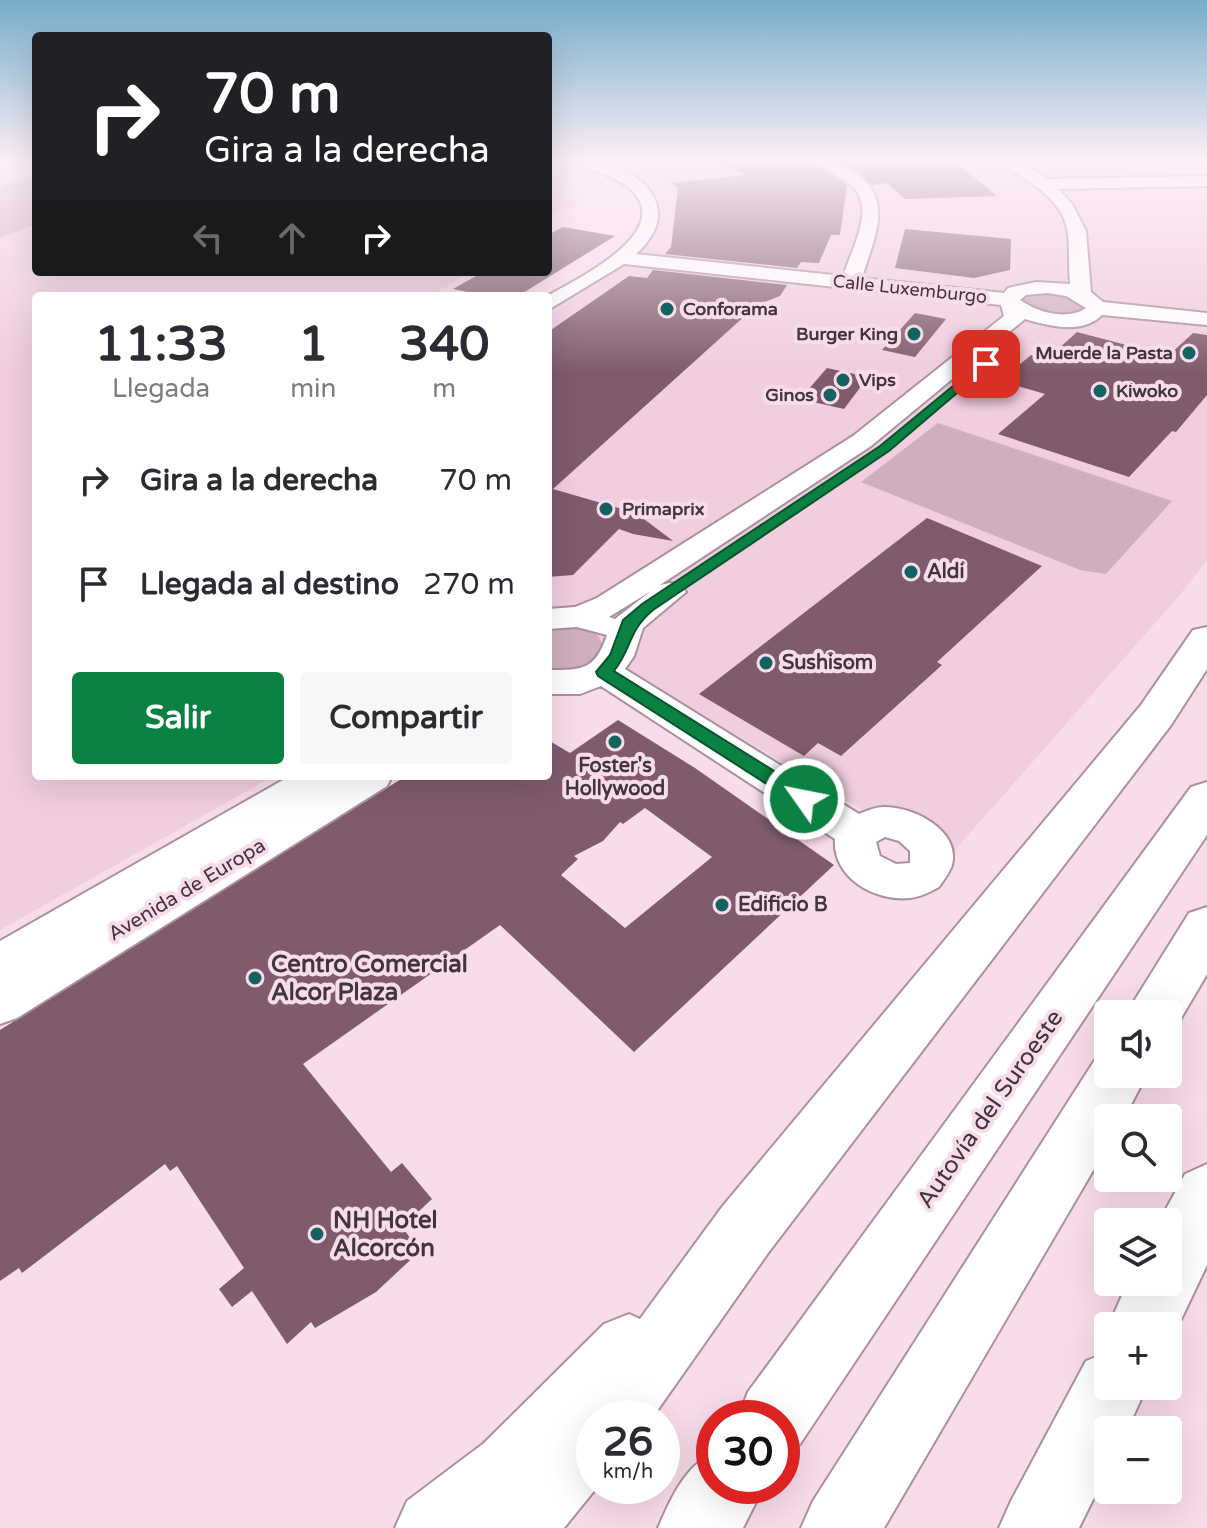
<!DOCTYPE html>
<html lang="es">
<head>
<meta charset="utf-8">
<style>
	:root { --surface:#fff; --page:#f7f7f7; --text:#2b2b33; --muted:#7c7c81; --accent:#0b8043 }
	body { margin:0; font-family:"Varela Round",sans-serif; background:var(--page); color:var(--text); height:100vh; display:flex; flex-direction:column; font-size:30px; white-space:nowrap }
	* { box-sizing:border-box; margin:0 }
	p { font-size:26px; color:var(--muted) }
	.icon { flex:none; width:44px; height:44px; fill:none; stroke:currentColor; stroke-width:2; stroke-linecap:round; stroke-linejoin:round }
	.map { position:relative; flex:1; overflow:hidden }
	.side { position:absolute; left:32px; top:292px; width:520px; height:488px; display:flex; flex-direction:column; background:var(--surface); border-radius:8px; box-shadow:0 8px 32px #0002 }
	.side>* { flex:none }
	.hud { position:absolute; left:32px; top:32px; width:520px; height:244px; border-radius:8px; box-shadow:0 8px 32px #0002; background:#202124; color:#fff; overflow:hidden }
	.buttons { position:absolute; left:1094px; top:1000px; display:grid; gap:16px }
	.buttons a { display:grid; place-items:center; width:88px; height:88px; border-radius:8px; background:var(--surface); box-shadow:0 8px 32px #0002; font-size:40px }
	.speed { position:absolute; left:576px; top:1400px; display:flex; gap:16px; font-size:40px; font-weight:700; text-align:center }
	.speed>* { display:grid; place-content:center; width:104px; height:104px; border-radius:50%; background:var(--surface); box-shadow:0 8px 32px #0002; line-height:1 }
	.speed small { font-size:20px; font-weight:400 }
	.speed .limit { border:12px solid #d22; background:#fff; color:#111 }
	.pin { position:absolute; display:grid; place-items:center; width:68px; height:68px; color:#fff; margin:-34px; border-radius:16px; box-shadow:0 4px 12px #0006 }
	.me { position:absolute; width:88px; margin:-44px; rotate:303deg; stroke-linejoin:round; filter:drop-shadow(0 0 6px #0008) }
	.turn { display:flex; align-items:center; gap:28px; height:168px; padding:0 40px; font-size:36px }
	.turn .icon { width:104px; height:104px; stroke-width:2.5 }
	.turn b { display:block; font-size:56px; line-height:68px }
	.lanes { display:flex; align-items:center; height:76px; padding:0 40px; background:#0003; justify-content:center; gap:40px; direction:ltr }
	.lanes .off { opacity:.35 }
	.eta { display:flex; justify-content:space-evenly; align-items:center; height:136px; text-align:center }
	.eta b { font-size:48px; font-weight:800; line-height:56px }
	.action { display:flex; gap:16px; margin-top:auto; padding:16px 40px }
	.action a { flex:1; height:92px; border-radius:8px; background:var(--accent); color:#fff; font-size:32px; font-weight:800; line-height:92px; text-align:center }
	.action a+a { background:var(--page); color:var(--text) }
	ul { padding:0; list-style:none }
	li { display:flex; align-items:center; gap:24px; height:104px; padding:0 40px }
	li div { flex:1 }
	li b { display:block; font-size:30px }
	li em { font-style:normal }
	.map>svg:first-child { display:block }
	.built { fill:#f0cddf }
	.green { fill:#cfaebe }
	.building { fill:#7f5b6d; fill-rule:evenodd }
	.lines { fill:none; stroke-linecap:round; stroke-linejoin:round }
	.minor-casing { stroke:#ab909d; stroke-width:4 }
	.highway-casing { stroke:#ab909d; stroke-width:4 }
	.minor { fill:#fff; fill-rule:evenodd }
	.highway { fill:#fff; fill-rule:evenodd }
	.route { fill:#0b8043; stroke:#07532c; stroke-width:2 }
	.poi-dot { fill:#146360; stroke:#f9dcea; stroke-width:3 }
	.labels { text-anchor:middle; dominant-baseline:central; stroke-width:8; stroke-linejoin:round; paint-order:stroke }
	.far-street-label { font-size:18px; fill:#41363b; stroke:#f9dcea }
	.far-poi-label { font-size:18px; font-weight:bold; fill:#41363b; stroke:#f9dcea; text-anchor:start }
	.poi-label { font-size:20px; font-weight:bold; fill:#41363b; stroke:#f9dcea; text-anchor:start }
	.street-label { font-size:20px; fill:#41363b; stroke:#f9dcea }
	.near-poi-label { font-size:24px; font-weight:bold; fill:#41363b; stroke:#f9dcea; text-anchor:start }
	.near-street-label { font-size:24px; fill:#41363b; stroke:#f9dcea }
</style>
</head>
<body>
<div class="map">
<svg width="1207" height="1528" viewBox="0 0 1207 1528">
	<rect width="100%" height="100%" fill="#f9dcea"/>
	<!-- built -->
	<g class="built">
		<path d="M591,159H1207V560L1178,597L946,860L548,622V311L653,242L662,205L644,182L619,168Z"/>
		<path d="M574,164L586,168L573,171L564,183L563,198L579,203L548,214V169Z"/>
		<path d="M36,166V272H472L430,296H36V776H274L0,930V178Z"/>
	</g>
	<!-- green -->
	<g class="green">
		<path d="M36,175V224L0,238V187Z"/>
		<path d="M1039,292L1071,296L1085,307L1083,311L1057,315L1022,303L1024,295Z"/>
		<path d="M938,423L1172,501L1106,574L1080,570L861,482Z"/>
		<path d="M563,624C571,626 581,626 589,629C612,640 601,665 581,671C572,674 558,672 548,672V627Z"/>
	</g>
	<!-- building -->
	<g class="building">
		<path d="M711,159H809L847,185L840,235H831L819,263L801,262L797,268L665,254L671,247L678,188L671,183L746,175Z"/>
		<path d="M834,159H952L997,196L905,199L887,183L872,185L854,168Z"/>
		<path d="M563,227L615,236L518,296H487L453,289L483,272H548V235Z"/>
		<path d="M905,229L1011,239L1010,270L974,278L895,268Z"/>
		<path d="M653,270L787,285L780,296L757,305L553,489L636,513L673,541L633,534L619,529L573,575L548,577V332L629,276L647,278Z"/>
		<path d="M915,313L946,319L915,357L882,350Z"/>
		<path d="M1077,332L1168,356L1193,333L1207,335V395L1176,432L1172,431L1129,477L998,434L1045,394L1000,381L1031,355L1046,360Z"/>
		<path d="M827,368L868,377L844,409L800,399Z"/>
		<path d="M927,518L1042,566L937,662L942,665L841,756L818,743L804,756L699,694Z"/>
		<path d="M618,720L695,768L834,865L634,1052L500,925L303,1064L391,1172L402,1163L432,1199L402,1227L420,1251L376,1292L315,1328L311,1322L287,1344L252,1291L232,1307L219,1289L244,1268L177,1166L170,1171L165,1164L22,1273L19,1268L0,1281V1030L406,776H548V740L570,753ZM645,808L712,857L625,928L561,875L578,859L574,856L603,841L620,822L623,824Z"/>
	</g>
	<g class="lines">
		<defs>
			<g id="minor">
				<path d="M574,159C628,159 693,202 636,254L843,276C852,248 878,205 849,183C837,174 822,169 812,159C830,159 843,163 858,175C895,202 872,242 862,278L1004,293L1008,288L1036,282L1070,284C1066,237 1079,218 1033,184C1022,175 1006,169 997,159H1015L1047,179L1207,176V186L1058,189L1072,204L1086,231L1091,292L1103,302L1207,313V325L1102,315C1082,335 1049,326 1025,319L871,446L660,585L670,583L681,585L686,592L643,628L634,656L625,669L859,814C866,811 875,807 883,807C912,806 961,830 952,865C950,872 943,881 939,887C930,892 920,897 910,898C874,902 832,877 835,839L601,686L580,694H548V670C583,670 595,670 607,635L577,627L548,629V609L575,607L597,598L853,436L1004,316L1001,305L624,264L548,310L547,296C577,279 680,230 628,187C612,174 587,172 574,159ZM1047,293L1066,296L1086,308C1067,321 1037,312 1020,300L1026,295ZM651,591L615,619L609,617ZM885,837L899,841L910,851V863L896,864L880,856L876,842Z"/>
				<path d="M290,776H392L387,786L17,1018L0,1024V941Z"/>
			</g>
			<g id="highway">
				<path d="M1207,627V669L1171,725L768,1253L652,1418H594V1486H598L564,1528H395L407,1501L484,1443L604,1324L629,1314L640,1319L722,1207L1141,705L1193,630Z"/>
				<path d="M1207,782V835L800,1444L782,1451V1418H738L748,1392L1191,787Z"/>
				<path d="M1207,907V974L1173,1032L1168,1034V1014H1126L1189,913Z"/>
				<path d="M1108,1051V1074H1147L1124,1118H1108V1145L884,1528H801L813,1501L1098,1055Z"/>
				<path d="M1207,1164V1265L1168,1347V1326L1108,1327L1128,1282H1168V1222H1159L1185,1174Z"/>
				<path d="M1108,1352V1386H1147L1127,1430H1108V1469L1079,1528H999L1011,1501L1086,1361Z"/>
				<path d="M714,1453V1486H764L743,1528H658C670,1500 685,1465 714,1453Z"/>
			</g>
		</defs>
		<!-- minor casing -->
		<use href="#minor" class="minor-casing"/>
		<!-- highway casing -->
		<use href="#highway" class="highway-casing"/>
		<!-- minor -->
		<use href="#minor" class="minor"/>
		<!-- highway -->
		<use href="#highway" class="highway"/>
	</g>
	<!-- sky -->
	<linearGradient id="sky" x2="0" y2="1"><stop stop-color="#77adcb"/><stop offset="0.43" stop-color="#fceff6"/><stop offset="1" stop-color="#fceff6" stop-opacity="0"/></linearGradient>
	<rect width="1207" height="373" fill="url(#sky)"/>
	<!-- route -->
	<path class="route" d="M982,362L991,364L889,451L653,610C627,632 633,647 614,671L811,794L814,799L811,804H798L598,676L596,672L610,655L623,620L642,604L880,446Z"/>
	<!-- markers -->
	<g class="poi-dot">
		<circle cx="667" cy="309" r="8"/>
		<circle cx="914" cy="334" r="8"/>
		<circle cx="1189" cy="353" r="8"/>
		<circle cx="843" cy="380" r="8"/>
		<circle cx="1100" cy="391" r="8"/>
		<circle cx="830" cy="395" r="8"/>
		<circle cx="606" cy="509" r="8"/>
		<circle cx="911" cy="572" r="8"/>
		<circle cx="766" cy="663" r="8"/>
		<circle cx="615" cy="742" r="8"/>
		<circle cx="722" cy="905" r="8"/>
		<circle cx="255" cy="978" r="8"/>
		<circle cx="317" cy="1234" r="8"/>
	</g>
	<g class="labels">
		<!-- far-street labels -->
		<g class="far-street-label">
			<text transform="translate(910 289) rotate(6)">Calle Luxemburgo</text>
		</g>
		<!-- far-poi labels -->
		<g class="far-poi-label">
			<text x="683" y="309">Conforama</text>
			<text x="898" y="334" text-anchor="end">Burger King</text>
			<text x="1173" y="353" text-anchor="end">Muerde la Pasta</text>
			<text x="859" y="380">Vips</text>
			<text x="1116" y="391">Kiwoko</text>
			<text x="814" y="395" text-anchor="end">Ginos</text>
			<text x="622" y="509">Primaprix</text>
		</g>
		<!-- poi labels -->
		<g class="poi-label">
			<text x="927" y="572">Aldi</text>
			<text x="782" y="663">Sushisom</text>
			<text x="615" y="766" text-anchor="middle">Foster's<tspan x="615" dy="23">Hollywood</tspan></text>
			<text x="738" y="905">Edificio B</text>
		</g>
		<!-- street labels -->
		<g class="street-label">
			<text transform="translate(187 890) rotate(-31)">Avenida de Europa</text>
		</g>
		<!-- near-poi labels -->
		<g class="near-poi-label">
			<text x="271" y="964">Centro Comercial<tspan x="271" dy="28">Alcor Plaza</tspan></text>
			<text x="333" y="1220">NH Hotel<tspan x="333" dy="28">Alcorcón</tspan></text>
		</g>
		<!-- near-street labels -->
		<g class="near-street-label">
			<text transform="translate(990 1109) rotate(-55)">Autovía del Suroeste</text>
		</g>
	</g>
</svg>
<div class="buttons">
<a><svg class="icon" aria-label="sound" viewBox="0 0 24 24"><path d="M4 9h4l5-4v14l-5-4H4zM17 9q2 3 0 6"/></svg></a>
<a><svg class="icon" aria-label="search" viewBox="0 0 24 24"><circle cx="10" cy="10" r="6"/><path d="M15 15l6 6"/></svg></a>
<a><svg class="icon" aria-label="layers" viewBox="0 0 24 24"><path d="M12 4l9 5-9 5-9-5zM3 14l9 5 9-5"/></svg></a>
<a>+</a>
<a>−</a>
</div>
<div class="speed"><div>26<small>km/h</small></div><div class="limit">30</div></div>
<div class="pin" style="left:986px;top:364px;background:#d93025"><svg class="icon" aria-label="arrive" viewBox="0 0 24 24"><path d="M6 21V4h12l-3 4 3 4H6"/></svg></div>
<svg class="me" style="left:804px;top:799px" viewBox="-20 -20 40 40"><circle r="17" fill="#0b8043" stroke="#fff" stroke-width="3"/><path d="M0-11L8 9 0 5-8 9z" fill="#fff"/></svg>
<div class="hud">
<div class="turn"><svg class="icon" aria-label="right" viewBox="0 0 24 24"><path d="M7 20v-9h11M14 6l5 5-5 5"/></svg><div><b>70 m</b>Gira a la derecha</div></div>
<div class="lanes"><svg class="icon off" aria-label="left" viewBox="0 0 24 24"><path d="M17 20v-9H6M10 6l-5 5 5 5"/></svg><svg class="icon off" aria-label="ahead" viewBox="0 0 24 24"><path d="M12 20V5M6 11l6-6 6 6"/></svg><svg class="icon" aria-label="right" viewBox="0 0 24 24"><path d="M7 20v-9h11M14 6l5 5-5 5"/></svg></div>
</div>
<section class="side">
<div class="eta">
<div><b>11:33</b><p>Llegada</p></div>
<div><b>1</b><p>min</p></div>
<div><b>340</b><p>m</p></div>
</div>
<ul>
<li><svg class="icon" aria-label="right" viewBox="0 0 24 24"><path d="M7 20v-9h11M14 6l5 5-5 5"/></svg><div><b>Gira a la derecha</b></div><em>70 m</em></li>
<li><svg class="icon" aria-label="arrive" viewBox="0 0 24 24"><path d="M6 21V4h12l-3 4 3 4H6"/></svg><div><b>Llegada al destino</b></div><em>270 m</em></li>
</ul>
<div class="action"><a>Salir</a><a>Compartir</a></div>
</section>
</div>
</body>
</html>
